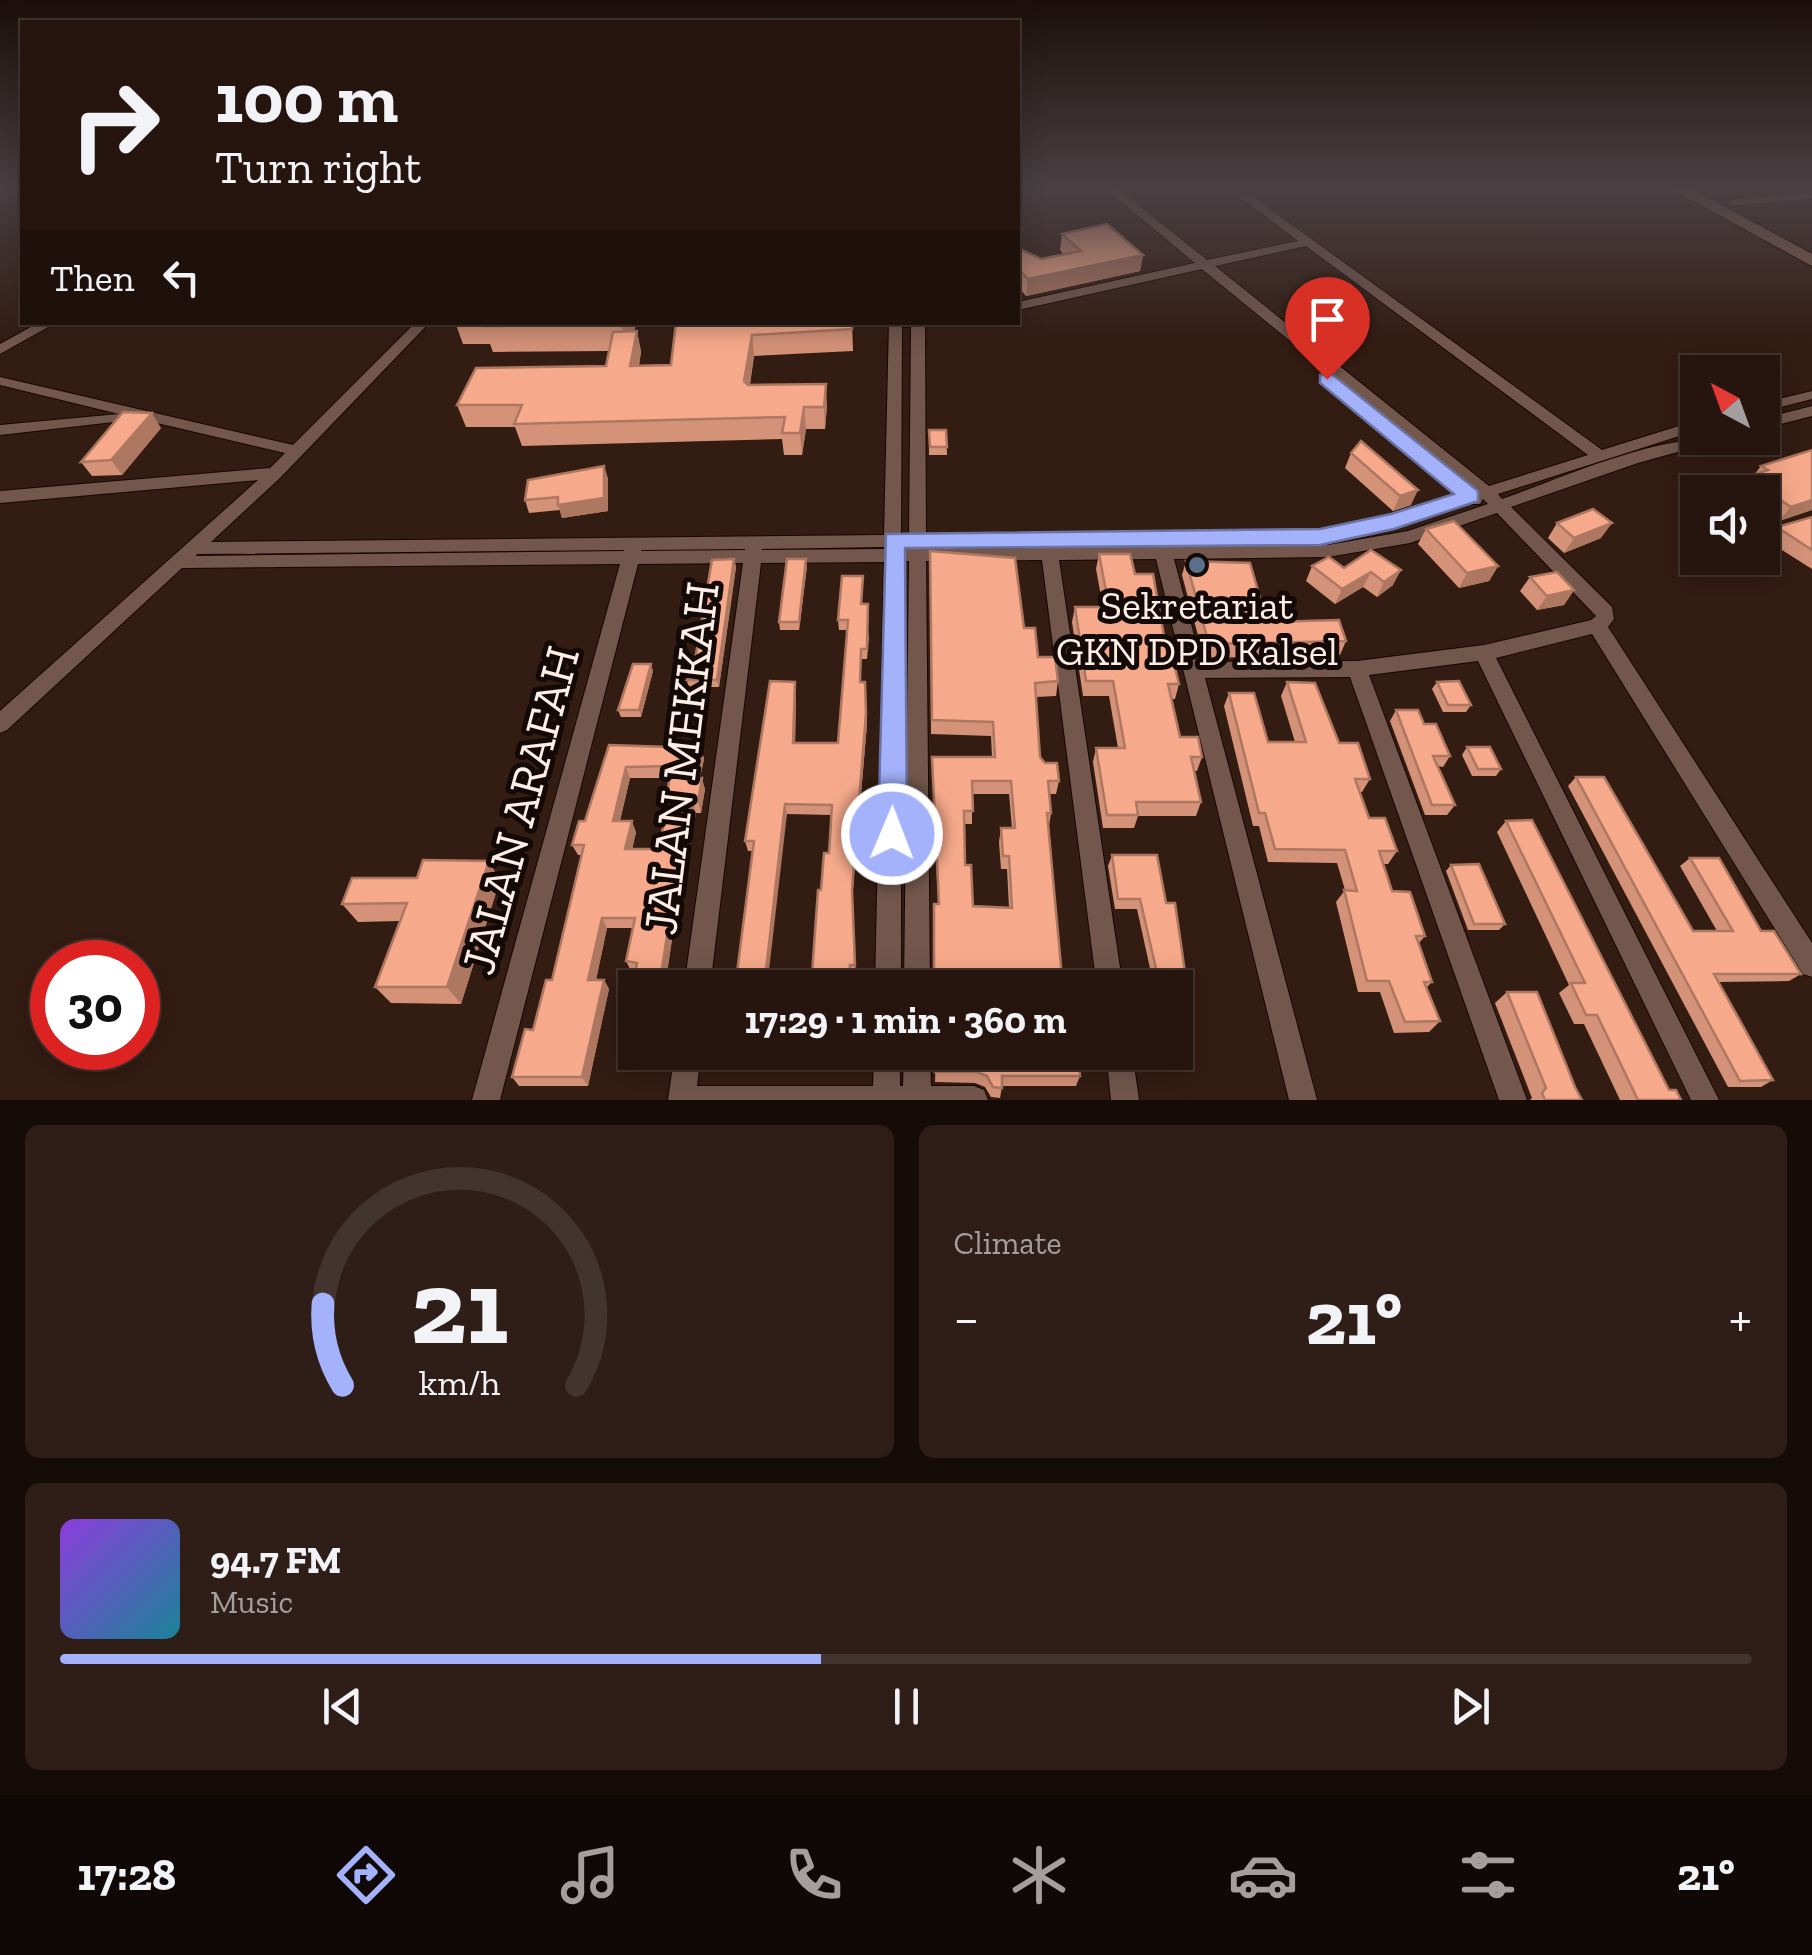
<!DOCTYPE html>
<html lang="en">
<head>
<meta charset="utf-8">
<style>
  body { margin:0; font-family:"Zilla Slab",serif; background:#2e1e17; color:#f1f3f6; height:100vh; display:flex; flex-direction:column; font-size:38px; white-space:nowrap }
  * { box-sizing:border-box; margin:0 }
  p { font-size:32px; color:#a49f9e }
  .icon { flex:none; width:55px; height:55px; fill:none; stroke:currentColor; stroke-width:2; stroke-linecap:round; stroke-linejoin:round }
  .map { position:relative; height:1100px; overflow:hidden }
  .drawer { display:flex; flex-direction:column; gap:25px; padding:25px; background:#150c08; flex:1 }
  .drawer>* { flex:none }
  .guide { position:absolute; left:20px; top:20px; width:1000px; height:305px; border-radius:0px; box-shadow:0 5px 25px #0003,0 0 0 2px #42342e; background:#26150e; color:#f1f3f6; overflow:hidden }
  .needle { width:65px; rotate:319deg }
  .fabs { position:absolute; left:1680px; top:355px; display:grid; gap:20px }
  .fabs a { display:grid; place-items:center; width:100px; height:100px; border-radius:0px; background:#26150e; box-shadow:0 5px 25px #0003,0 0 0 2px #42342e; font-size:50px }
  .speed { position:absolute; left:30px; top:940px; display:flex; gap:20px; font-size:50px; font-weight:700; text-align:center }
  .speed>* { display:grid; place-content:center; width:130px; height:130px; border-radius:50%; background:#26150e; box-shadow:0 5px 25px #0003,0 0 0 2px #42342e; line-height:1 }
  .speed .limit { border:15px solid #d22; background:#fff; color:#111 }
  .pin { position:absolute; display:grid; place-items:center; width:85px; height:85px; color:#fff; margin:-102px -42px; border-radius:50% 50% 50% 0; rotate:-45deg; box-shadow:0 0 10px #0007 }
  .pin .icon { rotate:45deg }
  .me { position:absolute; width:110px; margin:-55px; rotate:1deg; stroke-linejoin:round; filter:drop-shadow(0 0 8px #0008) }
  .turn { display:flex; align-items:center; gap:35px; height:210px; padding:0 30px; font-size:45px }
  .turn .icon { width:130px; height:130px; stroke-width:2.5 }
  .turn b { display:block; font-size:70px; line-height:85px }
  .then { display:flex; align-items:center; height:95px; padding:0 30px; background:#0003; gap:20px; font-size:38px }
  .big { font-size:75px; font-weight:700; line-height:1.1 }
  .drawer .tile { flex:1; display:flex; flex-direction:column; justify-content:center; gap:15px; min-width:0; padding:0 35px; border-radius:15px; background:#2e1e17 }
  .drawer .dial { align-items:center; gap:0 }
  .dial svg { height:260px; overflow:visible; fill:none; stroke:#42342e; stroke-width:7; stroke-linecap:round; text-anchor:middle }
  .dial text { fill:#f1f3f6; stroke:none }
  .song { display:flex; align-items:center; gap:30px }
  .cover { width:120px; height:120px; border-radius:15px; background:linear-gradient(135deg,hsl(270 70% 55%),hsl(190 70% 35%)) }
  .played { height:10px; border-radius:5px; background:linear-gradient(90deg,#a4b2fc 45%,#42342e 45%) }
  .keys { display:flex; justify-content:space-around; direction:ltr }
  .heat { display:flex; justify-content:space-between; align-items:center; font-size:55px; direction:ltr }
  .drawer .tiles { flex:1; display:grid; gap:25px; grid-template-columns:1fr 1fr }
  .tile:last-child { grid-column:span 2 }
  .trip { position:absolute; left:618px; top:970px; width:575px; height:100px; border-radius:0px; background:#26150e; box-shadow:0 5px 25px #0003,0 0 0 2px #42342e; font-weight:700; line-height:100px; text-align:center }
  .dock { display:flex; height:160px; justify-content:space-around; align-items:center; background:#0f0806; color:#a49f9e }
  .dock .icon { width:70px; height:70px }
  .dock .active { color:#a4b2fc }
  .dock b { font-size:45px; color:#f1f3f6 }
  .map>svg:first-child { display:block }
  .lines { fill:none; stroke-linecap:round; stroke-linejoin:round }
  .street-casing { stroke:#190601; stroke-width:2 }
  .secondary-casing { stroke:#190601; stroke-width:3 }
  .street { fill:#73574c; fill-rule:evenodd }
  .secondary { fill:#855e4c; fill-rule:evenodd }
  .wall { fill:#d49278; fill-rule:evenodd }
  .shaded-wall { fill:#ad7761 }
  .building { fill:#f7aa8b; stroke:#ad7761; stroke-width:2.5; fill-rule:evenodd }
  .route { fill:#a4b2fc; stroke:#6b74a4; stroke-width:2.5 }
  .service-dot { fill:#5c6f8a; stroke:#130906; stroke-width:4 }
  .labels { text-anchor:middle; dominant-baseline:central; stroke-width:10; stroke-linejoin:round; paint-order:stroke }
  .poi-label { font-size:40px; fill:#feeee7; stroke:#130906 }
  .near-street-label { font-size:48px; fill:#feeee7; stroke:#130906 }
</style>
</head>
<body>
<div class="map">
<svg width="1812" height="1100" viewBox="0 0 1812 1100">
  <rect width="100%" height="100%" fill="#331c12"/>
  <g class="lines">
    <g class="street-casing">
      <g id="street">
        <path d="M1105,188H1117L1207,260L1298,241L1238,195L1248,193L1602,450L1698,420V430L1498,494L1502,499C1569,475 1650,438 1719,438L1717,441L1638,463L1511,507L1612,607L1614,619L1608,627L1812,943V977L1803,974L1592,634L1496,658L1719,1100H1691L1478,661L1369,675L1527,1100H1499L1350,677L1205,678L1317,1100H1289L1156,559L1059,560L1123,988H1097L1042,560L926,561L930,988H904L909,561H901V988H875L884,562L761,563L710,988H684L743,563L638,564L500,1100H472L620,564L182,568L7,730L0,733V711L258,480L0,503V491L270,468L285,453L140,419L0,435V425L119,414L0,385V377L293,445L416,322H430L281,477L211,542L884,535L889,322H935L925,326L926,535L1321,531L1392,516L1458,496L1370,421L1367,418L1375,413L1380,415L1474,491L1202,269L1018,310V302L1195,263ZM1306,246L1588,455L1489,486L1215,266ZM902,327H911L909,535H901ZM1483,499L1488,504L1408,531L1328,545H1170L1321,543L1394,528L1469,504H1480ZM1497,513L1596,616L1591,620L1484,645L1357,661L1201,662L1174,559L1328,557L1410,543ZM1153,545V546H1057ZM1040,546V548L926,549V547ZM884,547V549L762,550V549ZM745,549V550L641,551L642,550ZM624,550V551L196,556L197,554Z"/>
        <path d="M1812,192V198L1732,206L1726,203L1732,200Z"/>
        <path d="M40,322H57L0,354V344Z"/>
        <path d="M1812,391V399L1762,412V403Z"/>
        <path d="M1812,406V416L1762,429V419Z"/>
        <path d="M675,1052H701L697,1086H873L874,1052H900V1086H903L904,1052H930L931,1086H974L984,1090L988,1100H668Z"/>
        <path d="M1106,1052H1132L1139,1100H1111Z"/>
      </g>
    </g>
    <g class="secondary-casing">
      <path id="secondary" d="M1670,188H1690L1812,254V266Z"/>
    </g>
    <use href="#street" class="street"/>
    <use href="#secondary" class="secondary"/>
  </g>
  <g class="wall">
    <path d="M1062,234L1143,255L1140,271L1026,296L1021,290H1018V248L1041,259L1064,255L1060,250Z"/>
    <path d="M455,322H637L634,331H637L641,352L639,366L671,365L676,322H852L853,351L754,356L750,385L827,406L825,429H806L802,455H784L782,439L522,446L515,427H466L457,405L606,366L609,351L493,352L490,344H463Z"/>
    <path d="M161,428L122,475L92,476L81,462Z"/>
    <path d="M929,430H946L947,455H929Z"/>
    <path d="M1812,450V510L1779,521L1762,510V492L1736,491L1747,477L1754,475L1761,466Z"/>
    <path d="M1351,453L1411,505L1393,511L1345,468Z"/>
    <path d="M604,466L608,479V511L562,518L560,510L529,513L525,500Z"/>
    <path d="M1812,517V569L1766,540L1777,527Z"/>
    <path d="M1557,523L1601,538L1564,553L1548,538Z"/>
    <path d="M1426,529L1498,566L1489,581L1459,588L1418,544Z"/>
    <path d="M1371,550L1393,585L1377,597L1363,587L1335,604L1306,581L1312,566L1344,568Z"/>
    <path d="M930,551L1024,628L1038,657L1058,681L1056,696L1036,697L1040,757L1059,781L1056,794H1050L1051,813L1049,826L1063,988L934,976L938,904L932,757H992L991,736L931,734ZM972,794H1009L1012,828H1001L999,842L1001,869H1007L1009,907L973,906L965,865L964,824H972Z"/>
    <path d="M1099,554L1135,574L1169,664L1179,684L1175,699H1171L1180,737L1202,757L1197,771H1194L1201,802L1196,816H1138L1134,828H1103L1093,762L1096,748H1118L1109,696H1083L1072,622L1075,607H1103L1096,569Z"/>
    <path d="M734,559L736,567L719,687H688L687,680Z"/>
    <path d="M1186,561L1267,622L1346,641L1340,655L1204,658L1182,575Z"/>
    <path d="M807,566L799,630H780L779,622Z"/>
    <path d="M863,576L862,604L869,637L867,659H861V682H865L867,724L852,900L856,974H850L821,890L829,853L832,815L787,814L735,988L752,851H748L745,841L796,692L795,743H838L847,630H839L838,620Z"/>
    <path d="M1530,577L1574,590L1564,605L1537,610L1520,591Z"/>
    <path d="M653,671L641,717H621L618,710Z"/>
    <path d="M1287,682L1370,779L1362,792H1360L1369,818L1397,851L1388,864H1383L1392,891L1425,936L1419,943L1432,982L1427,987L1440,1021L1429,1032L1394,1033L1380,992H1358L1336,902L1345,890L1337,863L1268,862L1259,826H1253L1224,706L1229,693L1268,742H1295L1281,696Z"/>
    <path d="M1437,682L1471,705L1466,712H1443L1432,689Z"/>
    <path d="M1396,710L1424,724L1450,756L1443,767L1438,766L1455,805L1447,815H1425L1390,721Z"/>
    <path d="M609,745L701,748L704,759L700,778L705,789L701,813H696L674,926L652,1071H624L618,1062L636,972L631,971L626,961L633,928H607L596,980H604L609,989L588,1086H519L512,1077L533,1030L552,980L581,855H578L572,845L585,821ZM630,778H670L660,849H632L636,832L620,821Z"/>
    <path d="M1467,747L1501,769L1496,776H1472L1462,755Z"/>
    <path d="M1576,777L1693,931H1717L1680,866L1690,858L1801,974L1789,981L1718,982L1773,1080L1761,1087H1728L1568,786Z"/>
    <path d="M1506,821L1669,1090L1681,1100H1620L1584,1024H1574L1559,993L1569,985L1497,832Z"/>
    <path d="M1112,855L1166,903L1185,972L1180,982H1153L1137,909H1115L1108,866Z"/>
    <path d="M1451,865L1505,924L1499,930H1468L1446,871Z"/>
    <path d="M500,880L461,1004L391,1003L375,987L400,921L358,922L342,904Z"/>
    <path d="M1507,992L1575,1087L1582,1100H1530L1532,1098L1495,1003Z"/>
    <path d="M726,1052H761L759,1071H728L725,1064Z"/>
    <path d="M861,1052L860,1072L821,1071L819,1064Z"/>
    <path d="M936,1052L1080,1076L1076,1086H1002L1000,1098L991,1097L985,1087L975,1083L935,1082Z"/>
  </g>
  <g class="shaded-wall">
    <path d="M1143,255L1140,271L1026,296L1028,279Z"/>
    <path d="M1022,273L1021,290H1018V274Z"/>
    <path d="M622,322H637L627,351L621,325Z"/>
    <path d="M637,331L641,352L635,387L630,366Z"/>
    <path d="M752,335L754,356L747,403L744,381Z"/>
    <path d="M826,384L827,406L825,429L824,407Z"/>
    <path d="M804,407L806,429L802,455L800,433Z"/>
    <path d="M152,413L161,428L122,475L111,460Z"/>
    <path d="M604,466L608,479V511L562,518L558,505Z"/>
    <path d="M1418,490L1411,505L1393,511L1400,496Z"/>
    <path d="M1812,500V510L1779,521L1791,507Z"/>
    <path d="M1612,523L1601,538L1564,553L1574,538Z"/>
    <path d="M734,559L736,567L719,687L717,680Z"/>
    <path d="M806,559L807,566L799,630V622Z"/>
    <path d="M1498,566L1489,581L1459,588L1467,573Z"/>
    <path d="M1401,570L1393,585L1377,597L1384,582Z"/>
    <path d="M1371,572L1363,587L1335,604L1342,589Z"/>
    <path d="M1574,590L1564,605L1537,610L1547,596Z"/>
    <path d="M651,664L653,671L641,717L639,710Z"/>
    <path d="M795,682L796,692L795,753L793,743Z"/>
    <path d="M866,713L867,724L852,900L856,974L852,890Z"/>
    <path d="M701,748L704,759L698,789L695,778Z"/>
    <path d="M626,767L630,778L617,832L613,821Z"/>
    <path d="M702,778L705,789L701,813L698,802Z"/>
    <path d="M693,802L696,813L674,926L665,988H659L670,916Z"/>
    <path d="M785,804L787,814L767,988H764Z"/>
    <path d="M632,821L636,832L630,860L625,849Z"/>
    <path d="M489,861L500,880L461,1004L447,987Z"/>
    <path d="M602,918L607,928L594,989L588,980Z"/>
    <path d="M604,980L609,989L588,1086L582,1077Z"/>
    <path d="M649,1052H655L652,1071L648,1062Z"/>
    <path d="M758,1052H761L759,1071L757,1063Z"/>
  </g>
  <g class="building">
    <path d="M1107,224L1143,255L1028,279L1022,273L1018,274V248L1041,259L1081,251L1062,234Z"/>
    <path d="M485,322H622L621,325L484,326Z"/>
    <path d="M676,322H852V329L752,335L744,381L748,385L826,384L824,407H804L800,433H782L785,417L514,424L522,405H457L476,368L606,366L613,332L637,331L630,366L671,365Z"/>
    <path d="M123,412L152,413L111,460L81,462Z"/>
    <path d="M929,430H946L947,447H930Z"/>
    <path d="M1361,441L1418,490L1400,496L1351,453Z"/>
    <path d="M1812,450V500L1791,507L1747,477L1768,470L1761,466Z"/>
    <path d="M604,466V498L558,505V497L525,500L528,480Z"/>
    <path d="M1593,509L1612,523L1574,538L1557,523Z"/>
    <path d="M1812,517V550L1777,527Z"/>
    <path d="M1454,521L1498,566L1467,573L1426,529Z"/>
    <path d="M1371,550L1401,570L1384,582L1371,572L1342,589L1312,566L1329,557L1344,568Z"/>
    <path d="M930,551L1015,558L1024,628H1035L1038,657H1055L1058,681L1035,683L1040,757L1045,763H1057L1059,781H1048L1051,813H1047L1063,988L924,987V980L934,976V904H939L932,757H995L993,722L932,720ZM972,781H1011L1015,828H1001L1003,856H1009L1012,908L973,906L971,865H965L964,811H973Z"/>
    <path d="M1099,554H1130L1135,574H1153L1169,664H1174L1179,684H1168L1180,737H1198L1202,757H1191L1201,802H1136L1138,815H1107L1096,748H1125L1113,681H1086L1075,607H1109Z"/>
    <path d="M734,559L717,680H687L695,660L712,560Z"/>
    <path d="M787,559H806L799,622H779Z"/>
    <path d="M1186,561L1250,563L1267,622L1339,620L1346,641L1209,644Z"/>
    <path d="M1557,572L1574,590L1547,596L1530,577Z"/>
    <path d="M842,576H863L861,604H868L867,649H861L860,682H865L866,713L852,890L855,965H850L848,988H811L818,890H821L824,853H829L832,805L785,804L764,987L774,988H735L754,841H745L770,681L795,682L793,743H838L848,620H838Z"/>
    <path d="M633,664H651L639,710H618Z"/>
    <path d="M1459,681L1471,705H1448L1437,682Z"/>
    <path d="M1287,682L1315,683L1339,743H1358L1370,779H1355L1369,818H1385L1397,851H1379L1392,891L1410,892L1425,936H1416L1432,982H1424L1440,1021L1405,1022L1389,981H1367L1344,890L1357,891L1345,850L1275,849L1265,813H1259L1229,693H1254L1268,742H1306Z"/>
    <path d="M1396,710H1418L1424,724H1436L1450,756H1433L1455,805H1432Z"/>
    <path d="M609,745L701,748L695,778H702L698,802H693L670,916L659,988H635V1052H649L648,1062H618L637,963L626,961L635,918H602L588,980H604L582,1077H512L525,1029L533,1030L546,980H552L584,845H572L579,821H585ZM671,766L660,849H625L632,821H613L626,767Z"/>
    <path d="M1467,747H1490L1501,769H1478Z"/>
    <path d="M1576,777H1604L1693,931H1733L1690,858H1719L1761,931H1774L1801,974H1714L1773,1080L1740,1081Z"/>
    <path d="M1532,820L1669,1090H1676L1681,1100H1638L1597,1015H1586L1571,983H1585L1506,821Z"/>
    <path d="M1112,855H1157L1166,903H1175L1185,972L1157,973L1140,899H1118Z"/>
    <path d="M423,860L489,861L447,987H375L407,903L342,904L352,878H417Z"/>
    <path d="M1479,864L1505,924H1474L1451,865Z"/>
    <path d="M1507,992H1537L1575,1087L1582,1100H1545L1542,1093L1546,1088Z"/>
    <path d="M726,1052H758L757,1063L725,1064Z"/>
    <path d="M820,1052H860V1064H819Z"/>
    <path d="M936,1052H1078L1080,1076H1002V1088L993,1087L987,1076L977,1072H935Z"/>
  </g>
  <linearGradient id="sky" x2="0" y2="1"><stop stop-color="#1c0f0a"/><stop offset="0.55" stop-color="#4a4044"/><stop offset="1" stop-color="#4a4044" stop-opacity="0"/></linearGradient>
  <rect width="1812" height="342" fill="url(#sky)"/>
  <path class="route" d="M1320,375H1333L1478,491V501L1394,529L1320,545L905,548L907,834L903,843L892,847L882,843L878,834L886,534L1320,529L1391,514L1454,494L1320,383Z"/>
  <circle class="service-dot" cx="1197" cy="565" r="10"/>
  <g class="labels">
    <g class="poi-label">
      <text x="1197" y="605">Sekretariat<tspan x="1197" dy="46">GKN DPD Kalsel</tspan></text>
    </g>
    <g class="near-street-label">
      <text transform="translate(681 758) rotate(-83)">JALAN MEKKAH</text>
      <text transform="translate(520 810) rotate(-75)">JALAN ARAFAH</text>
    </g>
  </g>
</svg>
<div class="fabs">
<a><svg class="needle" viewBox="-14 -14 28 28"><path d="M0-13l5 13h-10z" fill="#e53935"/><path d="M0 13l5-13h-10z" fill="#a49f9e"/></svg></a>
<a><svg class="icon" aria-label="sound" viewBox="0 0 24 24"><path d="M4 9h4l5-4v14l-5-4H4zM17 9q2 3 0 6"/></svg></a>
</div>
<div class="speed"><div class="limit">30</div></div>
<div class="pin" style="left:1327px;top:379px;background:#d93025"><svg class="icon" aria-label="arrive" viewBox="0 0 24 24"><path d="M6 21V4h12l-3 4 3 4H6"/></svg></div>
<svg class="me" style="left:892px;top:834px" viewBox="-20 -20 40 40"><circle r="17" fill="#a4b2fc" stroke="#fff" stroke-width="3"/><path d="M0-11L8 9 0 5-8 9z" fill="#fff"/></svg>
<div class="trip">17:29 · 1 min · 360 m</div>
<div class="guide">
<div class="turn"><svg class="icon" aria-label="right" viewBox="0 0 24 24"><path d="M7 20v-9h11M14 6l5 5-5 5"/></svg><div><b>100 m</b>Turn right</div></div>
<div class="then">Then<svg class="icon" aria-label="left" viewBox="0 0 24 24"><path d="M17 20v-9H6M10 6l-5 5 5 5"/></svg></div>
</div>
</div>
<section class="drawer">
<div class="tiles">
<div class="tile dial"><svg viewBox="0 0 100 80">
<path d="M14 69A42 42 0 1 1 86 69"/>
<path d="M14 69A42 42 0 0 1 8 44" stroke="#a4b2fc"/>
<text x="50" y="56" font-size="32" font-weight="700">21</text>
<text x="50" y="72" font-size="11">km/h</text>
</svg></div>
<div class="tile"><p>Climate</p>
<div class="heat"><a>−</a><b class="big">21°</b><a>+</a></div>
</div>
<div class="tile">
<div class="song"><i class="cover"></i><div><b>94.7 FM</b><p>Music</p></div></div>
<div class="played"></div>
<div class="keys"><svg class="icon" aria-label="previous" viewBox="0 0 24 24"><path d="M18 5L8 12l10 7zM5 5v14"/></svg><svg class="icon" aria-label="pause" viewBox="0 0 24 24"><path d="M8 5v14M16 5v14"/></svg><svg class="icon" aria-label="next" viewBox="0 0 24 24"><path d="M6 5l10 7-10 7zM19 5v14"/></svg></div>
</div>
</div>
</section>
<nav class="dock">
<b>17:28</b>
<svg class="icon active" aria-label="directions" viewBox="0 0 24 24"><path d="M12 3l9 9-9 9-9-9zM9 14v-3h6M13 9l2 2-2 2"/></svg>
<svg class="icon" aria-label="music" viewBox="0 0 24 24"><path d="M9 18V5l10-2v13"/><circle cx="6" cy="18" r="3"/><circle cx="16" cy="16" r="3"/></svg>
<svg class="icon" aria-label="phone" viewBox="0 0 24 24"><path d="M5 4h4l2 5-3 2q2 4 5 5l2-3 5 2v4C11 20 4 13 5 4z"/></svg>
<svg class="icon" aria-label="climate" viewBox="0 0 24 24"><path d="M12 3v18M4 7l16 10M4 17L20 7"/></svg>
<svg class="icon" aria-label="car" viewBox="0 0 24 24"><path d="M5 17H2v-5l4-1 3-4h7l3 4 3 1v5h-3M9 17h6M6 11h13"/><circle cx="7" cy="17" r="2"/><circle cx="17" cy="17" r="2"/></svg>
<svg class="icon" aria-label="filters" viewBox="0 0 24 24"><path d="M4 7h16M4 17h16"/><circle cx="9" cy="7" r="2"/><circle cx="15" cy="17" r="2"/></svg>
<b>21°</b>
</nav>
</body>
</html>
